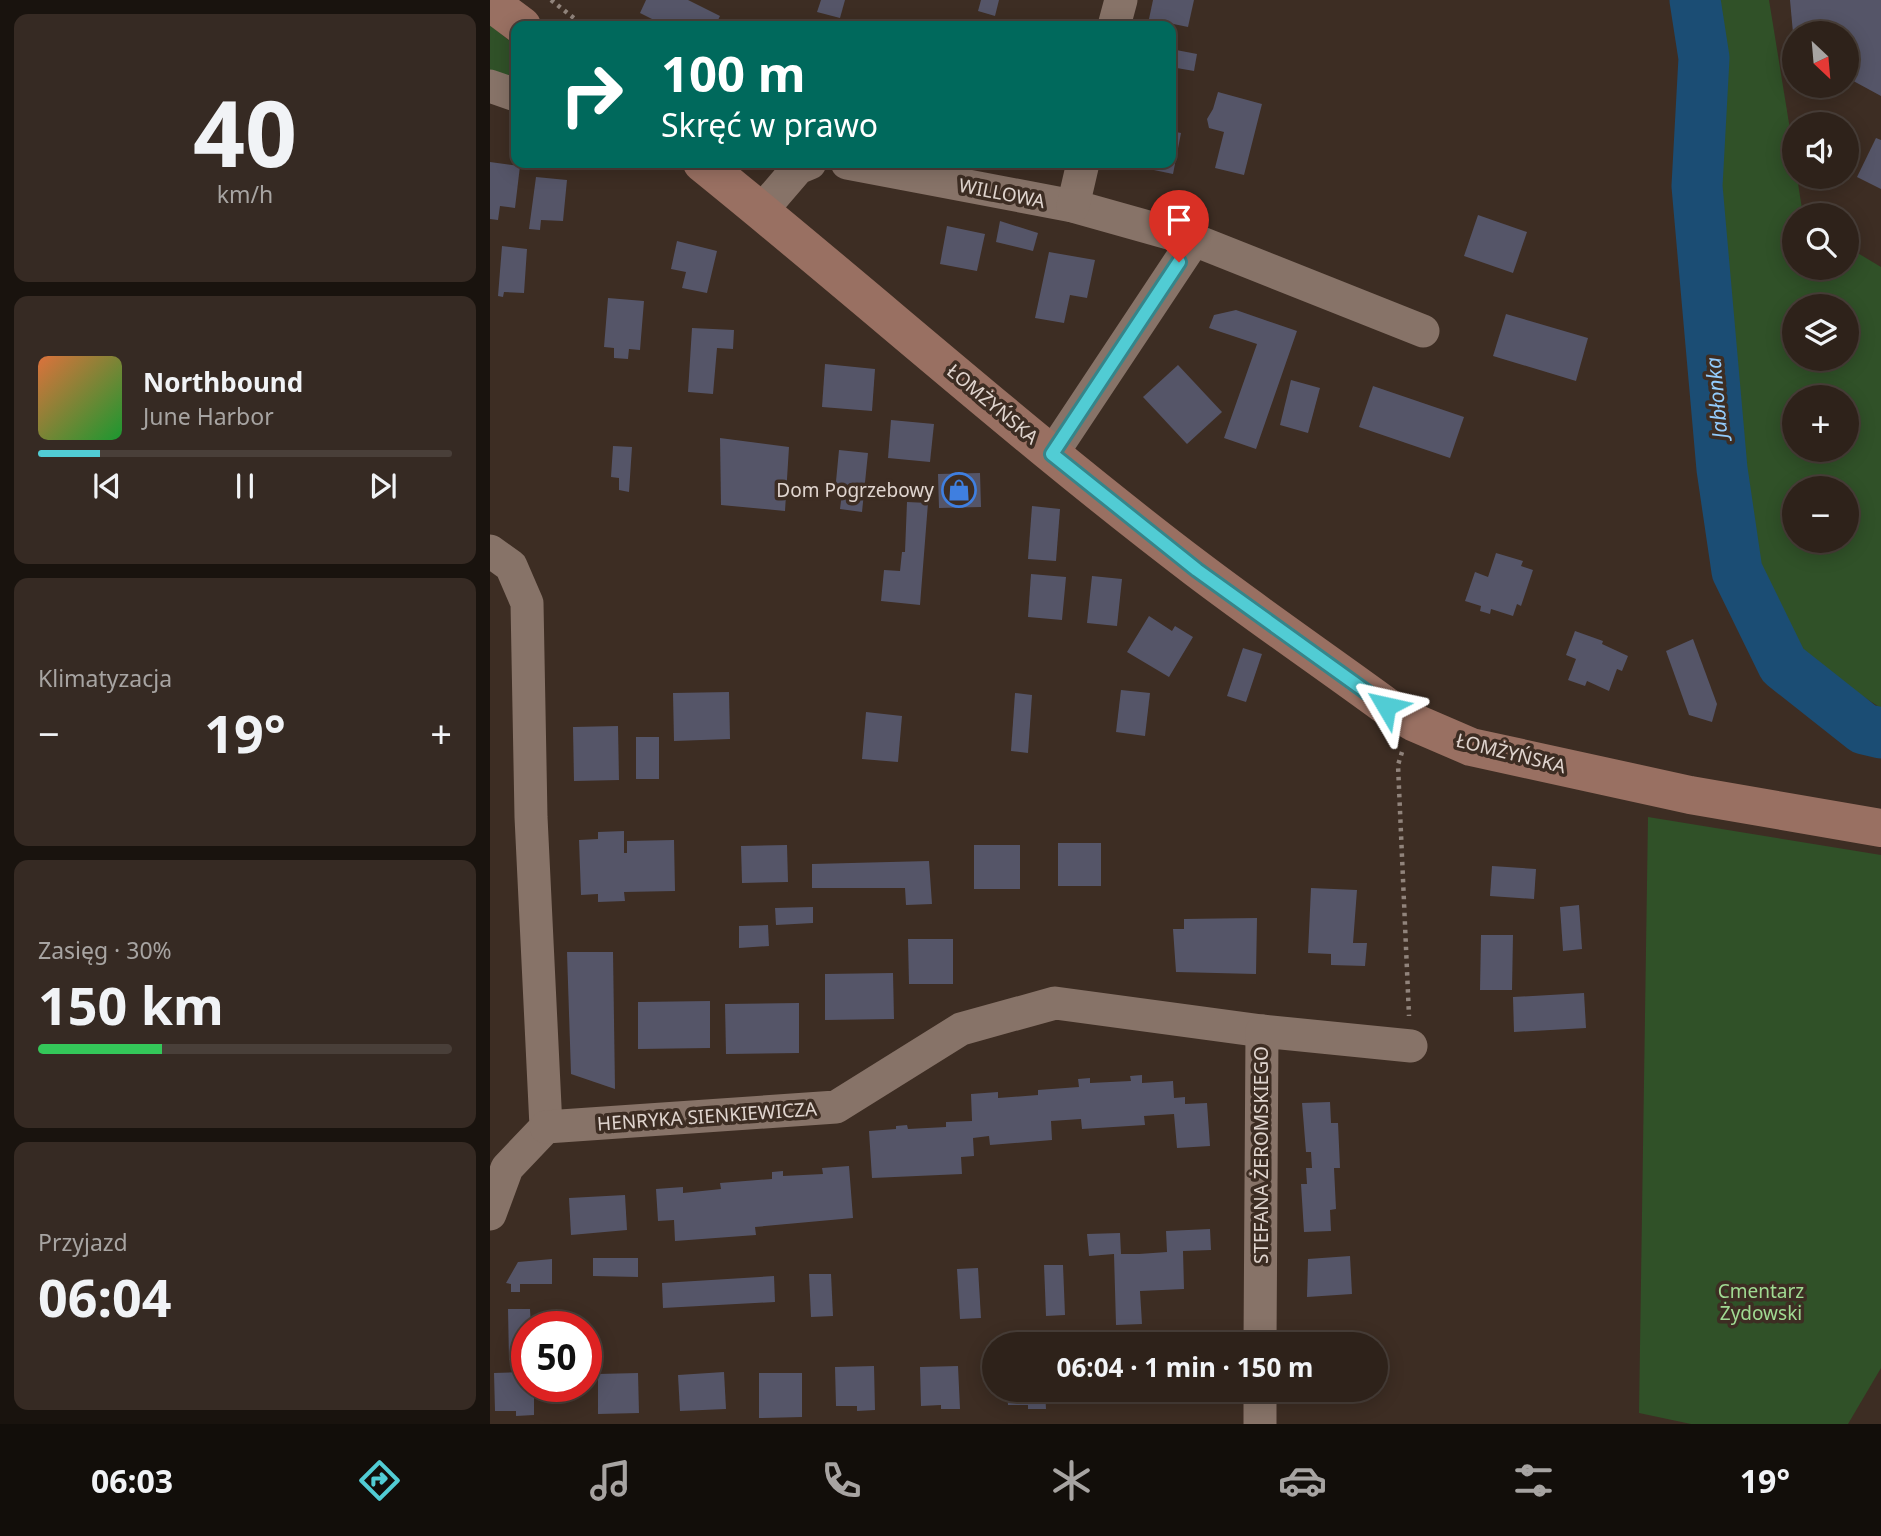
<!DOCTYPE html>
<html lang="pl">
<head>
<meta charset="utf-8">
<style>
  body { margin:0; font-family:"Noto Sans",sans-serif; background:#362a23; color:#f1f3f6; height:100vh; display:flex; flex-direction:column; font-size:26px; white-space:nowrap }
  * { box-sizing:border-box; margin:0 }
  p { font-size:23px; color:#a7a4a2 }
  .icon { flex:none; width:38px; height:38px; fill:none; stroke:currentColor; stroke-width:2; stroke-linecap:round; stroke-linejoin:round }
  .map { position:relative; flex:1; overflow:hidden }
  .panel { display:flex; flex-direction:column; gap:14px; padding:14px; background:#19130e; width:490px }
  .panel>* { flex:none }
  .top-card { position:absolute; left:21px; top:21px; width:665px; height:147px; border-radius:14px; box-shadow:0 4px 18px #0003,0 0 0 2px #493f39; background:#00695c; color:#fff; overflow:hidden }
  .needle { width:46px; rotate:154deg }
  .fabs { position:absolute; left:1292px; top:21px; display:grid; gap:14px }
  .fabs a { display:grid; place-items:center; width:77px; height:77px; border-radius:50%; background:#2e221a; box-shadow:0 4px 18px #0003,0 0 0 2px #493f39; font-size:35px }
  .speed { position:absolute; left:21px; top:1311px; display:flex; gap:14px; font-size:35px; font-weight:700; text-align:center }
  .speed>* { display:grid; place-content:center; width:91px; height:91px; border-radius:50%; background:#2e221a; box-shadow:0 4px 18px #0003,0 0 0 2px #493f39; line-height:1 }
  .speed .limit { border:10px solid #d22; background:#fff; color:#111 }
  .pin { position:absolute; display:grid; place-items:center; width:60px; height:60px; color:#fff; margin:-72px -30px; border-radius:50% 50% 50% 0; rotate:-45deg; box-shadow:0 0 7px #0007 }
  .pin .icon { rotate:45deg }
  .me { position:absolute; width:77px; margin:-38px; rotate:306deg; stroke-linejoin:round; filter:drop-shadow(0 0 5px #0008) }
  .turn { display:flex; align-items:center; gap:24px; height:147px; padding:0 35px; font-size:32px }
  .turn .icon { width:91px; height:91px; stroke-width:2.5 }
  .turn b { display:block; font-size:49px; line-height:60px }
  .big { font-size:52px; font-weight:700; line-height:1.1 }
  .panel .tile { flex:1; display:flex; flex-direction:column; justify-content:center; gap:10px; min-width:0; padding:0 24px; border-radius:14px; background:#362a23 }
  .panel .dial { align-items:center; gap:0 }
  .dial b { font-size:91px; line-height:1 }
  .song { display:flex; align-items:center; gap:21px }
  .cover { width:84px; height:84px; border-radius:10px; background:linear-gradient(135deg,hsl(20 70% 55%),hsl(130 70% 35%)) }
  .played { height:7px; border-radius:4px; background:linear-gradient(90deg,#51ccd4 15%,#493f39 15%) }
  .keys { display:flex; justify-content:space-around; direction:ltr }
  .heat { display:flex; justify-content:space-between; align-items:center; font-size:38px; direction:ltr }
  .charge { height:10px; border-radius:5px; background:linear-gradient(90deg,#34c759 30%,#493f39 0) }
  .trip { position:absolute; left:492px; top:1332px; width:406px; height:70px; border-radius:35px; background:#2e221a; box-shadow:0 4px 18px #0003,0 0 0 2px #493f39; font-weight:700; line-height:70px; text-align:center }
  .menu { display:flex; height:112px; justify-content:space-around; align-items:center; background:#120e0a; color:#a7a4a2 }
  .menu .icon { width:49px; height:49px }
  .menu .current { color:#51ccd4 }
  .menu b { font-size:32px; color:#f1f3f6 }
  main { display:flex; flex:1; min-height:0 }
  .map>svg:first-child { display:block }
  .green { fill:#305128; fill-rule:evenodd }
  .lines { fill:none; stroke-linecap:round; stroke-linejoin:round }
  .river { stroke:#1b4d74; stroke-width:51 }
  .building { fill:#555568 }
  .path { stroke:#91847c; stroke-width:4.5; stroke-dasharray:3.5 5; stroke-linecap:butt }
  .minor { stroke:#877368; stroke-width:33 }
  .secondary { stroke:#997062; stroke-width:38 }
  .route-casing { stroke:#35858a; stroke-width:18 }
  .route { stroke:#51ccd4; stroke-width:12 }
  .labels { text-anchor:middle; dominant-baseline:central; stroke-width:7; stroke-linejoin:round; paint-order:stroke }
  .street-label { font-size:19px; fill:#e0d5cf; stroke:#3d2d23 }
  .poi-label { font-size:19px; fill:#e0d5cf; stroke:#3d2d23; text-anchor:end }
  .park-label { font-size:19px; fill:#a0da92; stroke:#3d2d23 }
  .water-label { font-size:21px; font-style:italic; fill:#93ccfd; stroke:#3d2d23 }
</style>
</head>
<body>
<main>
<section class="panel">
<div class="tile dial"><b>40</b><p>km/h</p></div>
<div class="tile">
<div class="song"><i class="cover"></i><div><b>Northbound</b><p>June Harbor</p></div></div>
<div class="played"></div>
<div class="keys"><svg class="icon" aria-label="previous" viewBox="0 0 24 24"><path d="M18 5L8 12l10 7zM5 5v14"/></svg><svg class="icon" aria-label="pause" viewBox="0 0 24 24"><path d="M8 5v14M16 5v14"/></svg><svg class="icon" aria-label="next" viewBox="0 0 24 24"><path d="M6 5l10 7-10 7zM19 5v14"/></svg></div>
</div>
<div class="tile"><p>Klimatyzacja</p>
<div class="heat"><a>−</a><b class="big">19°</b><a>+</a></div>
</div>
<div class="tile"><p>Zasięg · 30%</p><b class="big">150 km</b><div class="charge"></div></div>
<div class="tile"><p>Przyjazd</p><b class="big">06:04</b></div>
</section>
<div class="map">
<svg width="1391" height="1424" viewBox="0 0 1391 1424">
  <rect width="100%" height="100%" fill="#3d2d23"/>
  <g class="green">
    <path d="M1228,0H1279L1304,154V177H1307L1313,215H1304V268H1356V246L1391,267V708L1311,657L1277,592L1252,496L1228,171L1232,11ZM1304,306H1356V359H1304ZM1304,397H1356V450H1304ZM1304,488H1356V541H1304Z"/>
    <path d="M0,25L26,46V80L0,70Z"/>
    <path d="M1158,817L1391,855V1368L1358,1424H1201L1149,1413Z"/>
  </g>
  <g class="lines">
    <path class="river" d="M1205,0L1214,58L1207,186L1232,469L1247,571L1293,665L1374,729L1391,733"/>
  </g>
  <g class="building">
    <path d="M156,0H198L230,16L225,26H176L150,13Z"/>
    <path d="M331,0H355L350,18L327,12Z"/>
    <path d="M491,0H509L505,16L488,11Z"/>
    <path d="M663,0H704L698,27L659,19Z"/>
    <path d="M1300,0H1391V96L1356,77V33H1303Z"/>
    <path d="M681,49L707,54L704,71L681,67Z"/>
    <path d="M728,92L772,104L754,175L725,168L734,132L719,128L717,119L723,109Z"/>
    <path d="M681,131L691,133L683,174L635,164L681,163Z"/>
    <path d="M1386,138L1391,140V189L1367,177Z"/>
    <path d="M0,162L30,166L25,208L10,206L8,220L0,219Z"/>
    <path d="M46,177L77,180L73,221L51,220L50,230L39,229Z"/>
    <path d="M988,215L1037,232L1023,273L974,256Z"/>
    <path d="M510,221L548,233L543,251L506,242Z"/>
    <path d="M457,226L495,234L487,271L450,264Z"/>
    <path d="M187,241L227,251L217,293L192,288L196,272L181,269Z"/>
    <path d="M12,246L37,249L34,293L14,292L13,297L8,296Z"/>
    <path d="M559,252L605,260L597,298L580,295L574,323L545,318Z"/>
    <path d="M118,298L154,301L150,350L139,349L138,359L124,358V348L114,347Z"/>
    <path d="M746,310L807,331L766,449L734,438L767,344L719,328L724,315Z"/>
    <path d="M1016,314L1098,338L1086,381L1003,356Z"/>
    <path d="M202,328L244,330L243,349L227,348L223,394L198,392Z"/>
    <path d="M335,364L385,369L382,411L332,407Z"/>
    <path d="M688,365L732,412L697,444L653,397Z"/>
    <path d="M801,380L830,388L818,433L790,425Z"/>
    <path d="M883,386L974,417L960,458L869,427Z"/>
    <path d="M401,420L444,424L440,462L398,458Z"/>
    <path d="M230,438L299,447L295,511L231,505Z"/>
    <path d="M123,446L142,447L139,492L129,490V478L121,477Z"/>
    <path d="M349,450L378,453L372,512L350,509L352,493L345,492Z"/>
    <path d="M490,473L491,507L449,508L448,474Z"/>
    <path d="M417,502L438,503L430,605L391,601L394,570L410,571L412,552H415Z"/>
    <path d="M542,506L570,509L566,561L538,559Z"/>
    <path d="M1006,553L1033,561L1031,566L1043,570L1031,606L1027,604L1023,616L1001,609L1000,614L990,611L991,606L975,601L985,572L998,577Z"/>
    <path d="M541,574L576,577L572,620L538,617Z"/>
    <path d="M602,576L632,579L627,626L597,623Z"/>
    <path d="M659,616L682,631L685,626L703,637L679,677L637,652Z"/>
    <path d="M1085,631L1113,641L1112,644L1138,656L1132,671L1127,669L1119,691L1097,681L1095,686L1078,680L1086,659L1076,655Z"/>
    <path d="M1203,639L1227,704L1222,722L1199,715L1176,651Z"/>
    <path d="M753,648L772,654L756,702L737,696Z"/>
    <path d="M631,690L660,693L655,736L626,732Z"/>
    <path d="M239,692L240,739L184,741L183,693Z"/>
    <path d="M525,693L542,695L538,753L521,751Z"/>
    <path d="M376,712L412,716L408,762L372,759Z"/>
    <path d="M128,726L129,780L84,781L83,727Z"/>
    <rect x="146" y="737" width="23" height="42"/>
    <path d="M134,831V853H137V841L184,840L185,891L134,892L135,901L108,902V894L91,895L89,840L108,839V832Z"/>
    <rect x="568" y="843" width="43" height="43"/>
    <path d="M297,845L298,882L252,883L251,846Z"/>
    <rect x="484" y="845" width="46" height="44"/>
    <path d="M439,861L442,904L416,905L415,888H322V864Z"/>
    <path d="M1002,866L1046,869L1044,899L1000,896Z"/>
    <path d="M821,888L867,890L863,943H877L875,966L841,965V954L818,953Z"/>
    <path d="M1089,905L1092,949L1073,951L1070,907Z"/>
    <path d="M323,907V923L286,925L285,908Z"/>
    <path d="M767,918L766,974L686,972L683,929H694V919Z"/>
    <path d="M278,925L279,946L249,948V926Z"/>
    <path d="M991,935H1023L1022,990H990Z"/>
    <path d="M418,939H463V984H419Z"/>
    <path d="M77,952H123L125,1089L81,1074Z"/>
    <path d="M403,973L404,1019L335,1020V974Z"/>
    <path d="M1094,993L1096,1028L1024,1032L1023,997Z"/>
    <path d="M220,1001V1048L148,1049V1002Z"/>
    <path d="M309,1003V1053L236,1054L235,1004Z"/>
    <path d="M652,1075V1083L683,1081L684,1098L695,1097V1104L717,1103L720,1146L687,1148L684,1114L654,1116L655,1125L592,1129L591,1119L561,1121L562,1140L500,1145L499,1136L483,1138L484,1156L471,1157L472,1174L382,1178L379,1131L406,1129V1126L417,1125L418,1129L456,1127V1122L482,1121L481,1094L508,1092V1098L548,1095V1090L589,1087L588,1079L600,1078V1083L641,1081L640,1076Z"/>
    <path d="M840,1102L841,1123H848L850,1168H844L846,1209L840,1210L841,1231L814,1232L811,1184H817L816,1168H822L821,1152H816L812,1103Z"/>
    <path d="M359,1166L363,1218L265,1227L266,1235L185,1241L184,1220L168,1221L166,1189L193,1187V1193L231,1189L230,1183L282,1179V1172L293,1171V1176L333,1174L332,1168Z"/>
    <path d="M135,1195L137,1230L81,1235L79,1198Z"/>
    <path d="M720,1229L721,1250L693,1251L694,1289L650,1291L652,1324L626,1325L624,1254L599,1256L597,1234L630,1233L631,1254H649L677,1252L676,1231Z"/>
    <path d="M860,1256L862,1294L817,1297L818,1259Z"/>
    <path d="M103,1258H148V1277L103,1276Z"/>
    <path d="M62,1259V1284H30V1292H21V1284L16,1283L28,1262Z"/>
    <path d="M554,1265H573L575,1315L556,1316Z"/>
    <path d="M488,1268L491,1318L470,1319L467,1269Z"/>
    <path d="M319,1274H341L343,1316L321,1317Z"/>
    <path d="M284,1276L285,1302L173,1308L172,1283Z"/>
    <path d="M18,1309H40L41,1326H37V1360H19Z"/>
    <path d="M874,1336V1344H837V1337Z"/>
    <path d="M384,1366L385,1410L367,1411V1406H346L345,1367Z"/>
    <path d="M468,1366L470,1409H451V1405L431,1406L430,1367Z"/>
    <path d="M37,1372V1386H44V1415L26,1416V1411H5L4,1373Z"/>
    <path d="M234,1372L236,1409L190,1411L188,1375Z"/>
    <path d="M148,1373L149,1413L108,1414V1374Z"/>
    <path d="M269,1373H312V1417L269,1418Z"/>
    <path d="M517,1390H555L556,1409H538V1405H518Z"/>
  </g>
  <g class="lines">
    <g class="path">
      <path d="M61,0L94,26"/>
      <path d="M912,752L908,765L919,1016"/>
    </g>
    <g class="minor">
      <path d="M624,26L631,0"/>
      <path d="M0,86L26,95"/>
      <path d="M357,163L583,206L704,240L933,331"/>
      <path d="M583,206L593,163"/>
      <path d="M272,210L308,168L320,163"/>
      <path d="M562,454L704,240"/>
      <path d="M0,551L21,566L37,603L41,817L56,1127L17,1168L0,1214"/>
      <path d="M56,1127L346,1107L471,1029L565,1003L772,1031"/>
      <path d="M770,1344L772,1031L921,1046"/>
      <path d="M770,1424V1390"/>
    </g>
    <g class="secondary">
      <path d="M0,2L32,26"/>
      <path d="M212,163C378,297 537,440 707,569C769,616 833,660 896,706L923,722L981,747L1200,795L1391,828"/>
    </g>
  </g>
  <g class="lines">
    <g class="route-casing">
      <path id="route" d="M689,262L562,454L707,570L896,706"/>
    </g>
    <use href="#route" class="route"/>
  </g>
  <defs>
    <g id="shop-ring" transform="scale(1.75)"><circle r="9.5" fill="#3d2d23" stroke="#3f7fe0" stroke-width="1.5"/><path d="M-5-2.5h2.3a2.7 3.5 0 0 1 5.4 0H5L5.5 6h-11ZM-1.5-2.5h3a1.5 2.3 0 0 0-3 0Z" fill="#3f7fe0"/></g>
  </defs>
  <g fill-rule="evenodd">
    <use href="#shop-ring" x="469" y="490"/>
  </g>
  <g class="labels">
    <g class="street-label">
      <text transform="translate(512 193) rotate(11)">WILLOWA</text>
      <text transform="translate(503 404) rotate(40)">ŁOMŻYŃSKA</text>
      <text transform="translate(1021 753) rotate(14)">ŁOMŻYŃSKA</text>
      <text transform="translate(217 1116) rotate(-4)">HENRYKA SIENKIEWICZA</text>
      <text transform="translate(771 1155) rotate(-90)">STEFANA ŻEROMSKIEGO</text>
    </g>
    <g class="poi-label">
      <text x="444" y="490">Dom Pogrzebowy</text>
    </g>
    <g class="park-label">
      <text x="1271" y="1291">Cmentarz<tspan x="1271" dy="22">Żydowski</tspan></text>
    </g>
    <g class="water-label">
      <text transform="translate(1226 398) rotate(-95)">Jabłonka</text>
    </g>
  </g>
</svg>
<div class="fabs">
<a><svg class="needle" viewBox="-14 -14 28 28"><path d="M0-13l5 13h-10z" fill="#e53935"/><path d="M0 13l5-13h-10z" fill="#a7a4a2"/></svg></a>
<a><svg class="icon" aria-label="sound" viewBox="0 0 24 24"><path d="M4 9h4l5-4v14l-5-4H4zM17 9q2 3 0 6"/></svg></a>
<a><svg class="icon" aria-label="search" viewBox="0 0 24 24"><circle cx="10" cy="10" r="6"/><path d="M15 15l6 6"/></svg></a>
<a><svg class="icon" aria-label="layers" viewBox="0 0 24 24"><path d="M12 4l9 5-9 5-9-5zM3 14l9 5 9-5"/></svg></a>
<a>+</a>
<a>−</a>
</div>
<div class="speed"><div class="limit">50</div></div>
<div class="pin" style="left:689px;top:262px;background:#d93025"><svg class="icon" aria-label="arrive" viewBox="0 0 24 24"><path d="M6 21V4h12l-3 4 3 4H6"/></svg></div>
<svg class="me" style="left:896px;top:706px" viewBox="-20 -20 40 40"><path d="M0-17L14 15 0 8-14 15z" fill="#51ccd4" stroke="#fff" stroke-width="4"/></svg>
<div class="trip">06:04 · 1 min · 150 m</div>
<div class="top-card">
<div class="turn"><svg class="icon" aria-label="right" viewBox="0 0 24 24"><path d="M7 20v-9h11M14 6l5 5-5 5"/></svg><div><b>100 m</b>Skręć w prawo</div></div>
</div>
</div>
</main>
<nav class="menu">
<b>06:03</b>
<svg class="icon current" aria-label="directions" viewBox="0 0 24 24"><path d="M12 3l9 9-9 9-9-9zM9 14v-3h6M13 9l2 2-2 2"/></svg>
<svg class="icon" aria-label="music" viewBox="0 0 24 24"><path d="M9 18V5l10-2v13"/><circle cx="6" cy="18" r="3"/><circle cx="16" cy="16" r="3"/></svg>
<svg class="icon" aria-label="phone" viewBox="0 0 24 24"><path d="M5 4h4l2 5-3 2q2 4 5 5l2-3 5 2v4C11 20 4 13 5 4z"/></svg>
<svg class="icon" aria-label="climate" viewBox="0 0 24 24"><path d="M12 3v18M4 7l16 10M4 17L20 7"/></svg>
<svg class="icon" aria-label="car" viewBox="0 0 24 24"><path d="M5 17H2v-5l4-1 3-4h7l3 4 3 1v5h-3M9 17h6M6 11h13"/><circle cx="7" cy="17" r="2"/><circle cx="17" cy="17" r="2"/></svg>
<svg class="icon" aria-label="filters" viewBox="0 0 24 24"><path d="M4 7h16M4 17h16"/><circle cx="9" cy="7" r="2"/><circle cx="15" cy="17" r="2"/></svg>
<b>19°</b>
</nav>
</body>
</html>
